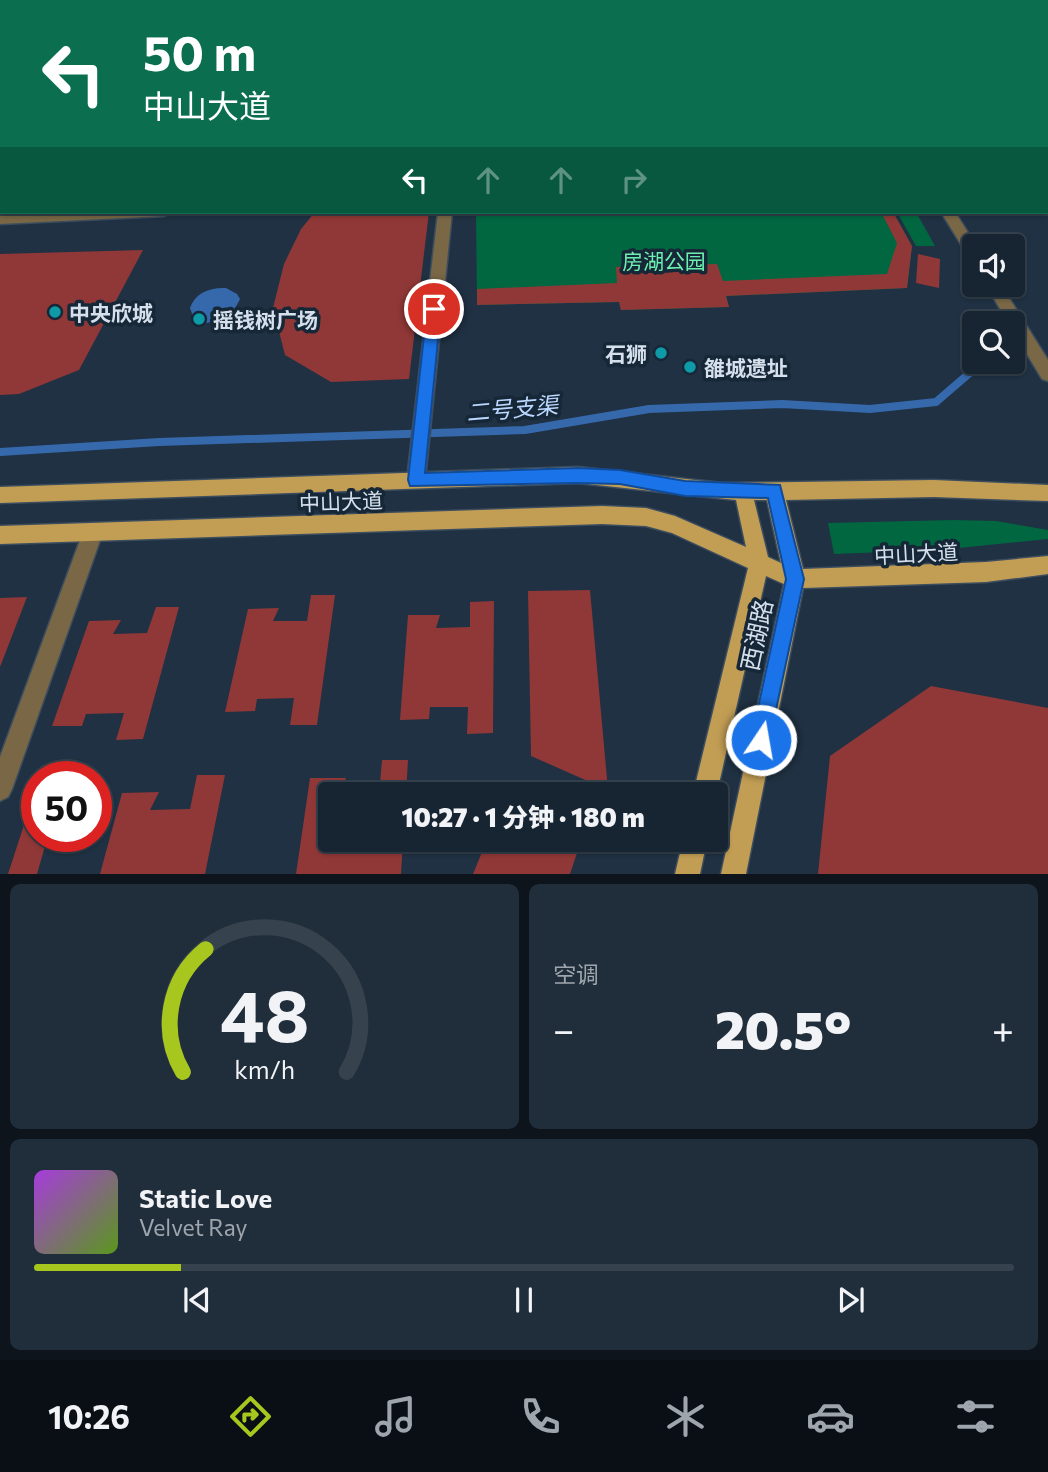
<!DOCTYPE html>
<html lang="zh">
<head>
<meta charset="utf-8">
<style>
  body { margin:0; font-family:Commissioner,"Noto Sans SC",sans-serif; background:#202d3a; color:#f1f3f6; height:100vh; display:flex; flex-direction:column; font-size:26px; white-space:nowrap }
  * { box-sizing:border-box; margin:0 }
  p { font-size:23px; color:#9ea5ac }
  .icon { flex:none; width:38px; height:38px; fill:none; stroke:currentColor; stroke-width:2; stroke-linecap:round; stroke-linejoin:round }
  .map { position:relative; height:874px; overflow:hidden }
  .side { display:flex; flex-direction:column; gap:10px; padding:10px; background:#0d141c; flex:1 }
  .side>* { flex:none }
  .banner { position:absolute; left:0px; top:0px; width:1048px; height:214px; box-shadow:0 2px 5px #0004,0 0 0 2px #36424d; background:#0b6e4f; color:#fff; overflow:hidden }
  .tools { position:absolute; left:962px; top:234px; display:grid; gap:14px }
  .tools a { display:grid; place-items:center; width:63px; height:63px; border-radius:7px; background:#172532; box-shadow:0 2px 5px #0004,0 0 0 2px #36424d; font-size:35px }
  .speed { position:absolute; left:21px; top:761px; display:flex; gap:14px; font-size:35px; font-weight:700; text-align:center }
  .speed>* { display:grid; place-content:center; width:91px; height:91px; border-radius:50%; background:#172532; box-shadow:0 2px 5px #0004,0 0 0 2px #36424d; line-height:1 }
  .speed .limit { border:10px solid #d22; background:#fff; color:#111 }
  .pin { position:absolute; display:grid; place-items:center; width:60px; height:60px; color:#fff; margin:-30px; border:4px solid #fff; border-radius:50%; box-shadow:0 2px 7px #0007 }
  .me { position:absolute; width:77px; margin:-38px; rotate:12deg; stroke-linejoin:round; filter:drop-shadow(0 0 5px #0008) }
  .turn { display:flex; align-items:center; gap:24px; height:147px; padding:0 28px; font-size:32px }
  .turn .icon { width:91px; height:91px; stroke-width:2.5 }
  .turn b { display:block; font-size:49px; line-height:60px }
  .lanes { display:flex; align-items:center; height:66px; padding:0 28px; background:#0003; justify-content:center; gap:35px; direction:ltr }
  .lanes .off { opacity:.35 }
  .big { font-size:52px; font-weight:800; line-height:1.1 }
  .side .widget { flex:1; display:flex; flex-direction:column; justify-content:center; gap:10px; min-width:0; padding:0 24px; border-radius:10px; background:#202d3a }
  .side .dial { align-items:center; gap:0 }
  .dial svg { height:182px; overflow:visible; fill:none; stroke:#36424d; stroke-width:7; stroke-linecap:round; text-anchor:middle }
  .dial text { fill:#f1f3f6; stroke:none }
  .song { display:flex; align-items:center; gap:21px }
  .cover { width:84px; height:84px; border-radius:10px; background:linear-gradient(135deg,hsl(280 70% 55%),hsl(90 70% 35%)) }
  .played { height:7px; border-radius:4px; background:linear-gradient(90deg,#a7c71e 15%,#36424d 15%) }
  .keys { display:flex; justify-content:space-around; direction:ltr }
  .heat { display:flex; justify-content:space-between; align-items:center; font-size:38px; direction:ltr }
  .side .tiles { flex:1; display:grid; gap:10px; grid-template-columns:1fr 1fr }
  .widget:last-child { grid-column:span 2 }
  .trip { position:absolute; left:318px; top:782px; width:410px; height:70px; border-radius:7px; background:#172532; box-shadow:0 2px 5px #0004,0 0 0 2px #36424d; font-weight:800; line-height:70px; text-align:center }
  .tab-bar { display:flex; height:112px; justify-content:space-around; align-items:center; background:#090f14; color:#9ea5ac }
  .tab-bar .icon { width:49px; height:49px }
  .tab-bar .current { color:#a7c71e }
  .tab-bar b { font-size:32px; color:#f1f3f6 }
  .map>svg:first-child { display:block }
  .green { fill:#016741 }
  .water { fill:#3669ac }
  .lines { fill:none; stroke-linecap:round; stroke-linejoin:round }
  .stream { stroke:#3669ac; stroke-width:8 }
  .building { fill:#903837 }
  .minor-casing { stroke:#3c4d5e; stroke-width:3 }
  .major-casing { stroke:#3c4d5e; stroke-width:3 }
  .minor { fill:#796745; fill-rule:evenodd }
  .major { fill:#c29d54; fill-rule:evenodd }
  .route { fill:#1a73e8; stroke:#114b97; stroke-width:2 }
  .culture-dot { fill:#0f9aa8; stroke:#162738; stroke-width:2.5 }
  .labels { text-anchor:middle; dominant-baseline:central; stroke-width:7; stroke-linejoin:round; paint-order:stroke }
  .park-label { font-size:21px; fill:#6cf0af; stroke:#162738 }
  .poi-label { font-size:21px; font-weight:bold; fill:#d5e0ec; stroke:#162738; text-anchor:start }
  .street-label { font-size:21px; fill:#d5e0ec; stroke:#162738 }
  .water-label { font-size:23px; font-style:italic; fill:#bcd8fe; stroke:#162738 }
  .near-street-label { font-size:24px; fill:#d5e0ec; stroke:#162738 }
</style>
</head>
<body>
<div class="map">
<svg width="1048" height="874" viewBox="0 0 1048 874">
  <rect width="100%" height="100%" fill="#1f3143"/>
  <g class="green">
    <path d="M450,0H776L777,2H450Z"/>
    <path d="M476,212H893L912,246L907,288L726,296L729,307L621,310L619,302L477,305Z"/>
    <path d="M897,212H916L935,246H916Z"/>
    <path d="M953,520L996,521L1048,530V539L939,550L834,554L828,523Z"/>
  </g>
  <path class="water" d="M226,288L237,294L240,299L231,316L207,323L194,319L190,308C195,293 210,287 226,288Z"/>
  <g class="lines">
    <path class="stream" d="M0,452L159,442L525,430L649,409L782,404L870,409L936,402L972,371"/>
  </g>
  <g class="building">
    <path d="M315,212H429L409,379L331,382L285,355L273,308L284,264L301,229Z"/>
    <path d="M881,212H893L912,246L907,288L726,296L729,307L621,310L619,302L477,305V289L617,283L616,267L717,264L723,281L887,274L897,243Z"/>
    <path d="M143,250L79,370L19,394L0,395V254Z"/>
    <path d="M918,254L940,259L939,288L916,283Z"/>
    <path d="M590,590L608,790L531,756L528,591Z"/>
    <path d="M311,595H335L317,725H290L294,698L257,699L255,711L225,712L248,609L279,608L273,621H307Z"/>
    <path d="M27,597L0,667V598Z"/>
    <path d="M494,601L493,733L467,734L468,707H430L429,719L400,720L408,615H440L436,628L470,627V602Z"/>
    <path d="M156,607H179L143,739L116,740L124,713L86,714L82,726H52L89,621L121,620L113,634L147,633Z"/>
    <path d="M931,686L1048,708V874H818L830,756Z"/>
    <path d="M382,760H408L406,794H379Z"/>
    <path d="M197,775H225L205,874H100L122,793L159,792L150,810L190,809Z"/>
    <path d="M310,778H346L339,794H331V840H403L401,874H296Z"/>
    <path d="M36,788L37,836H48L37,874H8Z"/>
    <path d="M487,840H578L581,841L570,874H473Z"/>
  </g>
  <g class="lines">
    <g class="minor-casing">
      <g id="minor">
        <path d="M810,0H820L821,2H811Z"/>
        <path d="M64,212H171L164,216L0,224V214Z"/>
        <path d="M438,212H452L425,480L422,486L416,488L410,486L407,480Z"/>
        <path d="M941,212H955L977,247H975V260L970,259Z"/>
        <path d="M986,285H1001L1048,360V381L1042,379L1013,331V324H1009Z"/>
        <path d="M93,523L100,526L103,532L12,789L8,797L0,801V757L83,532L86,526Z"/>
      </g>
    </g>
    <g class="major-casing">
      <g id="major">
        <path d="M578,467L722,483L934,480L1048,485V501L934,497L786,500L803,569L986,562L1048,556V574L986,582L803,588L746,874H721L784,584L766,576L716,797V794H693L748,568L672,533L646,526L602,524L0,544V526L602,506L646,508L675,516L746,547L736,500L578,483L0,503V487ZM754,500H767L781,563L768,557Z"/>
        <path d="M683,840H707L700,874H675Z"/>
      </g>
    </g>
    <use href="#minor" class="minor"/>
    <use href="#major" class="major"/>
  </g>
  <path class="route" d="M434,304L441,309L425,473L578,468L620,470L685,481L780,485L804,579L768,747L761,750L754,747L751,740L786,579L768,498L685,496L620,484L578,483L410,486L408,480L427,309Z"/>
  <g class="culture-dot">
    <circle cx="55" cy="312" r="7"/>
    <circle cx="199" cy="319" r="7"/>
    <circle cx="661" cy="353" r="7"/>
    <circle cx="690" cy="367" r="7"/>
  </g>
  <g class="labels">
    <g class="park-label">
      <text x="664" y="260">房湖公园</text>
    </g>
    <g class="poi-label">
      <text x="69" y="312">中央欣城</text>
      <text x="213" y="319">摇钱树广场</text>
      <text x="647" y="353" text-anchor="end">石狮</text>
      <text x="704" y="367">雒城遗址</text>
    </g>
    <g class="street-label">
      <text transform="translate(341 501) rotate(-2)">中山大道</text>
      <text transform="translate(916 553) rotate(-3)">中山大道</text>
    </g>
    <g class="water-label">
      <text transform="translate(512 408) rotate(-5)">二号支渠</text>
    </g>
    <g class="near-street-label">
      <text transform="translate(756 635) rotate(-78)">西湖路</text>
    </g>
  </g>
</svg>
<div class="tools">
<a><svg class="icon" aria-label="sound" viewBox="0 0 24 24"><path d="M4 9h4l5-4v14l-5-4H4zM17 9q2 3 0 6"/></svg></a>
<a><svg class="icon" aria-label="search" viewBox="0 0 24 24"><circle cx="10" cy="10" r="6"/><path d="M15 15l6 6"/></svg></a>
</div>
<div class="speed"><div class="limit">50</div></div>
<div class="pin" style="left:434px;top:309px;background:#d93025"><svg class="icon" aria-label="arrive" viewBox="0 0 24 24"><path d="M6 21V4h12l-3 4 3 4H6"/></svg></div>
<svg class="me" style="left:761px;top:740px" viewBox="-20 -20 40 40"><circle r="17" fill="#1a73e8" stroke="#fff" stroke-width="3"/><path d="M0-11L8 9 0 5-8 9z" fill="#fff"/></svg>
<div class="trip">10:27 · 1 分钟 · 180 m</div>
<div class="banner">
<div class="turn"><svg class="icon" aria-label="left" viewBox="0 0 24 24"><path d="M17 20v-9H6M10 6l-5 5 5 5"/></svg><div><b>50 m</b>中山大道</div></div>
<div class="lanes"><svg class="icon" aria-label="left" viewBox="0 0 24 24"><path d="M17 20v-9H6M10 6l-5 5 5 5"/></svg><svg class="icon off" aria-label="ahead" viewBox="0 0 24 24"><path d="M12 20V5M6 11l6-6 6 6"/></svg><svg class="icon off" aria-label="ahead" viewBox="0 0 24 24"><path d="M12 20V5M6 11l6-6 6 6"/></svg><svg class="icon off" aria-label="right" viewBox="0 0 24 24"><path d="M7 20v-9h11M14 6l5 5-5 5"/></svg></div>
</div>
</div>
<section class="side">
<div class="tiles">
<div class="widget dial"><svg viewBox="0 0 100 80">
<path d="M14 69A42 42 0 1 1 86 69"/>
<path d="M14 69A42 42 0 0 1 24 15" stroke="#a7c71e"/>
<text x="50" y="56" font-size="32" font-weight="700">48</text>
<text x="50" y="72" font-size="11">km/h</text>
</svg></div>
<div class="widget"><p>空调</p>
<div class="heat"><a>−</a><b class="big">20.5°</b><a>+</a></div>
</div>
<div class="widget">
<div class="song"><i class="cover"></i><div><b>Static Love</b><p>Velvet Ray</p></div></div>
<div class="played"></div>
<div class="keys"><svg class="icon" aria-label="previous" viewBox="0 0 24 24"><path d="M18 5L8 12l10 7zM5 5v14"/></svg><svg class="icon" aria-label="pause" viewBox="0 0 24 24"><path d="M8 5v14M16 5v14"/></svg><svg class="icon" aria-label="next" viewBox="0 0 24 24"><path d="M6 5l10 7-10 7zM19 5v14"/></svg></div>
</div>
</div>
</section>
<nav class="tab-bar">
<b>10:26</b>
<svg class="icon current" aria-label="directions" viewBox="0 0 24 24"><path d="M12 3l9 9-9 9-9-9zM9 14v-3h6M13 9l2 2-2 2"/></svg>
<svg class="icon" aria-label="music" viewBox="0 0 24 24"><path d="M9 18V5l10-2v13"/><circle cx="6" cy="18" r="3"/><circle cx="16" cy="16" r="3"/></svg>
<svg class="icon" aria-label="phone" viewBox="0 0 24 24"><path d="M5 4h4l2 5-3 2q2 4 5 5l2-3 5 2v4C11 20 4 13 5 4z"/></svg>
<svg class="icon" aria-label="climate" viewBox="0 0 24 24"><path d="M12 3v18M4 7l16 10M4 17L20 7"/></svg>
<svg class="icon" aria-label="car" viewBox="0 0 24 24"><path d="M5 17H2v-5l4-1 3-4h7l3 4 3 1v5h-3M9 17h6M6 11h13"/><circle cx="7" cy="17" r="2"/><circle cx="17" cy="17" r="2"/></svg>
<svg class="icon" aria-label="filters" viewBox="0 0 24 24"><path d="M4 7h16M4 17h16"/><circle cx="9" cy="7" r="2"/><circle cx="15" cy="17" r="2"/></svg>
</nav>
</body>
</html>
